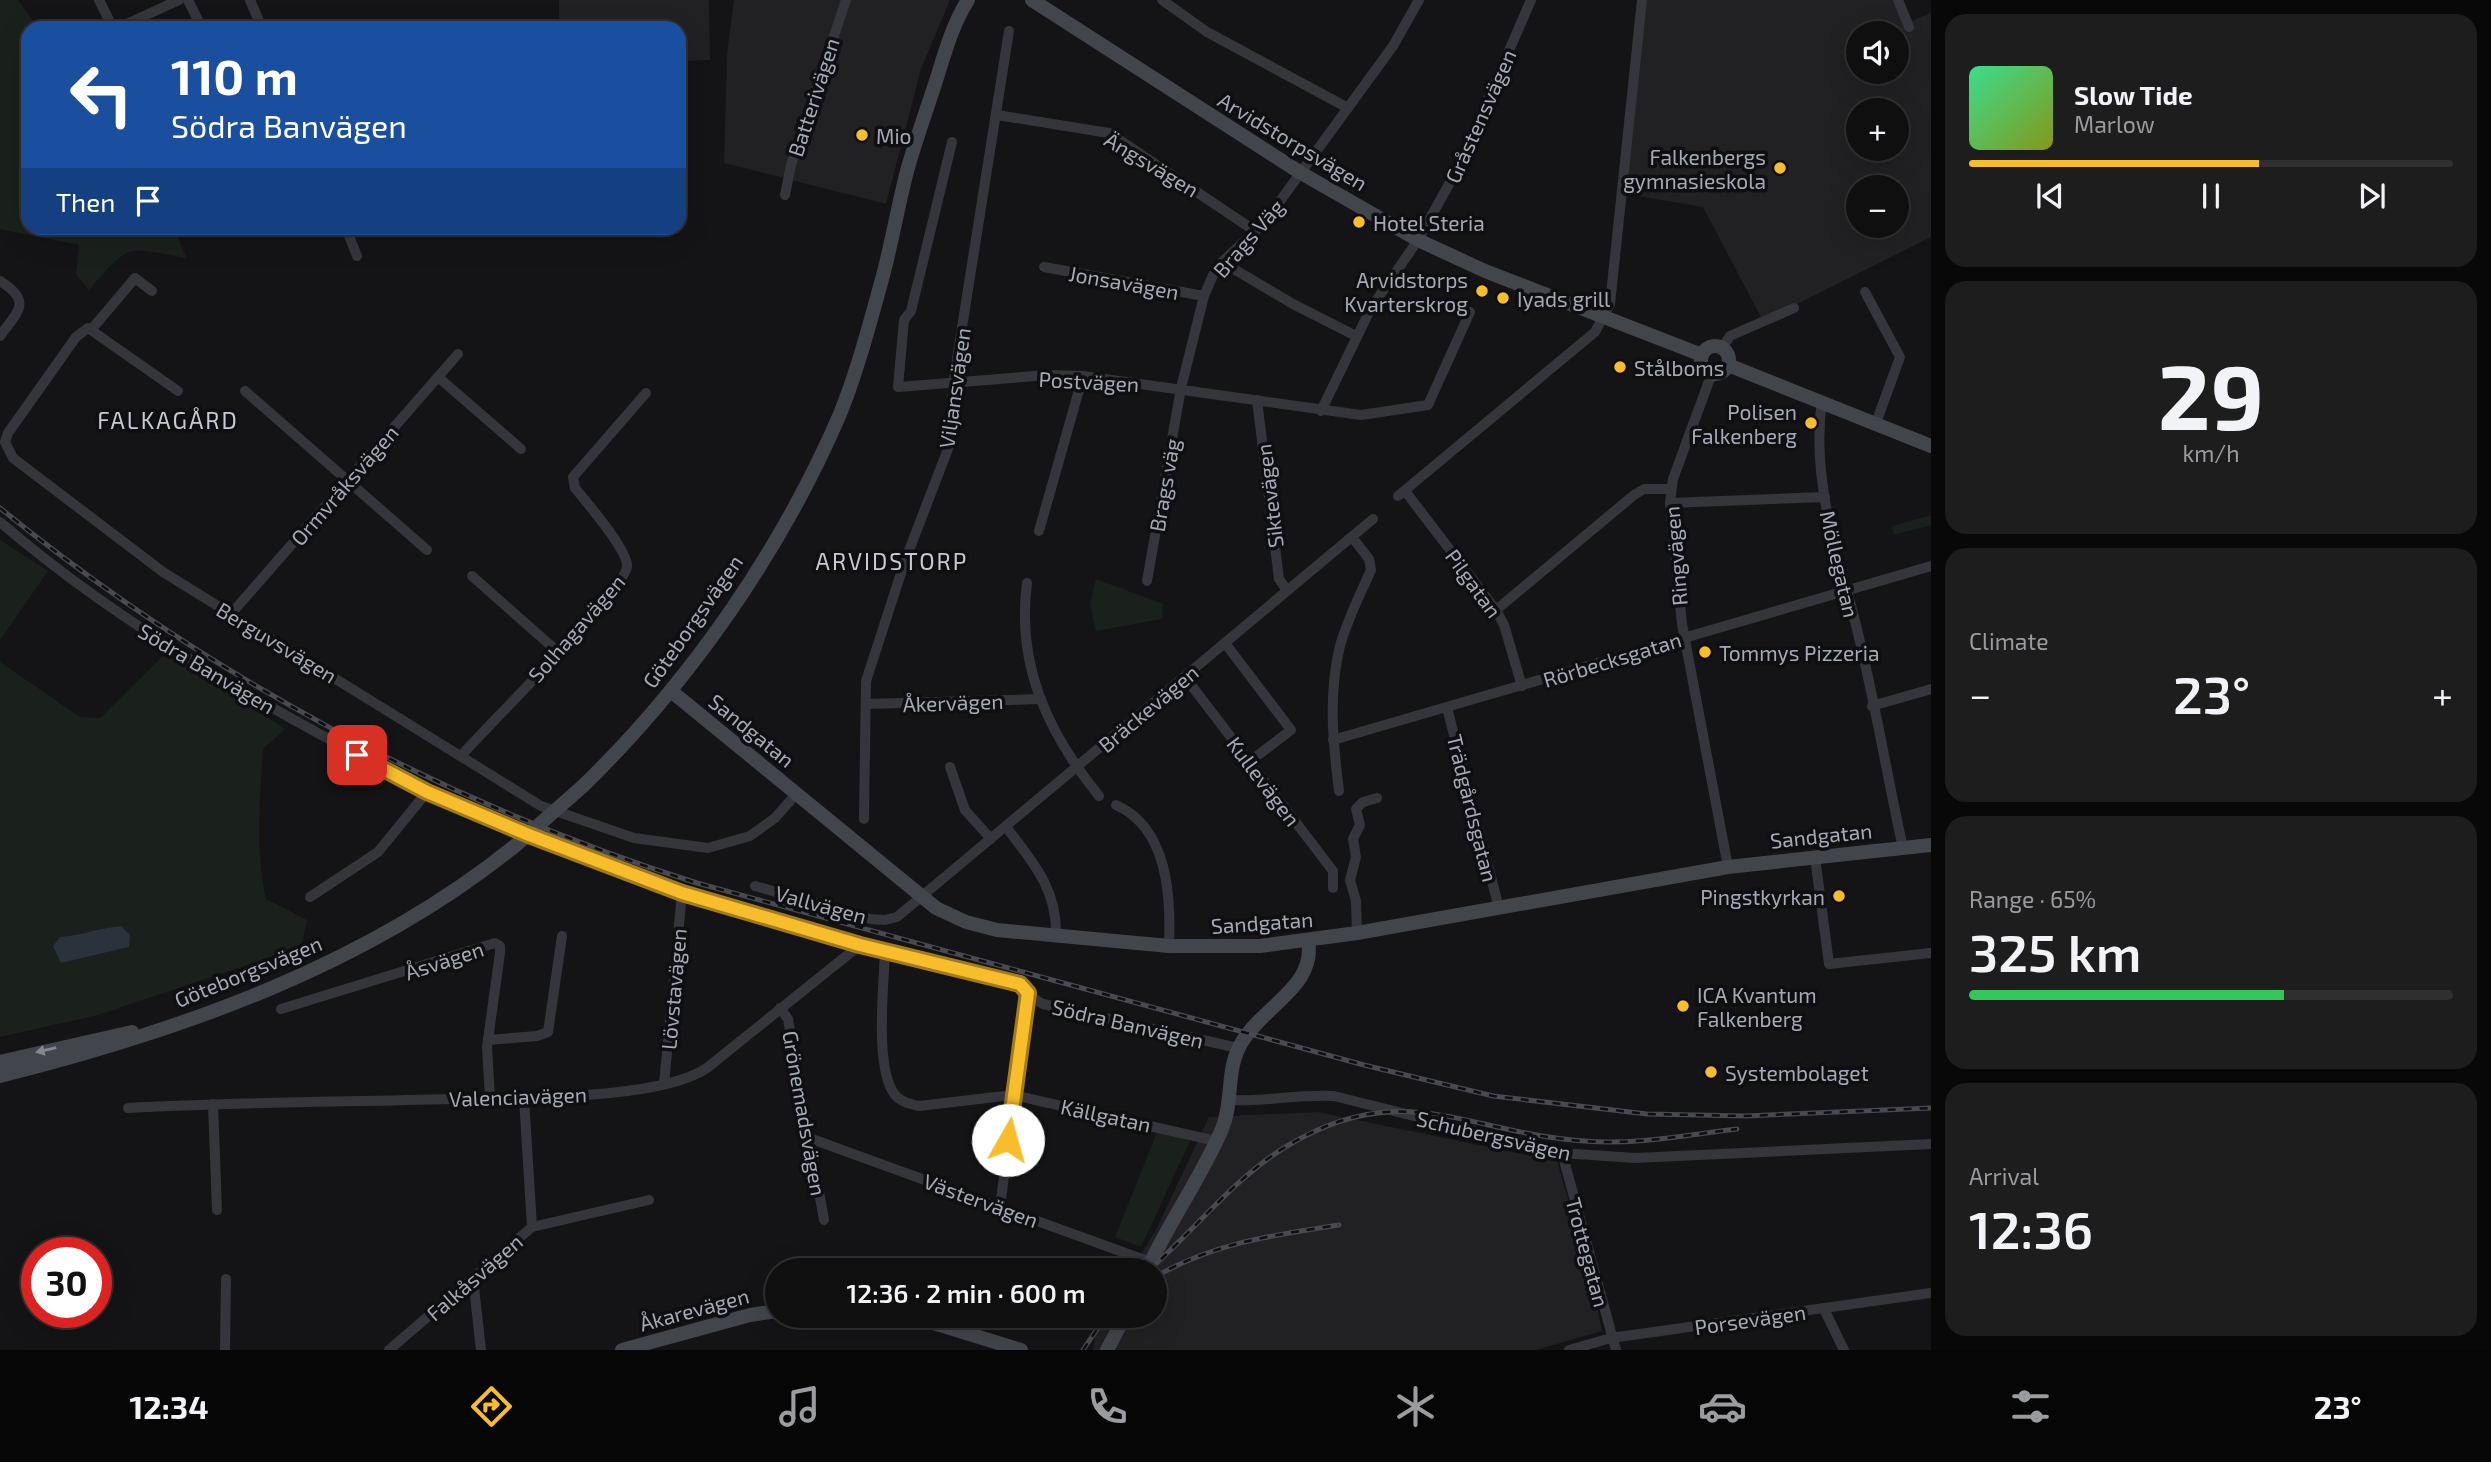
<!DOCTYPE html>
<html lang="en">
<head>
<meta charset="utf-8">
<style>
  body { margin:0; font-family:"Exo 2",sans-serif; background:#1d1d1e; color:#f1f3f6; height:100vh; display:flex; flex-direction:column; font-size:26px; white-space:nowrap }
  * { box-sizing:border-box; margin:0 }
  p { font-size:23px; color:#9b9c9f }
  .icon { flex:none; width:38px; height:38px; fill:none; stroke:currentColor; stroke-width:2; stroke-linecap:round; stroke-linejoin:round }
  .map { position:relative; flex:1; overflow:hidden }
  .drawer { display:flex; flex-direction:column; gap:14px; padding:14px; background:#080809; width:560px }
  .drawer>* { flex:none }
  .hud { position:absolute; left:21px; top:21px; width:665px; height:214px; border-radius:21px; box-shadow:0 7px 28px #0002,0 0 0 2px #2f2f30; background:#1a4fa0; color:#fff; overflow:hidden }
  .fabs { position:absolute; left:1846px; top:21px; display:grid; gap:14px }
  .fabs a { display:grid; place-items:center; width:63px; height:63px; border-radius:50%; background:#0f0f10; box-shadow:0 7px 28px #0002,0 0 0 2px #2f2f30; font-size:35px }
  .speed { position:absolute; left:21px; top:1237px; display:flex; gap:14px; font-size:35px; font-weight:700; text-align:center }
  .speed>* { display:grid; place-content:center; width:91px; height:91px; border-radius:50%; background:#0f0f10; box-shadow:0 7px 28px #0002,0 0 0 2px #2f2f30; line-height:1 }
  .speed .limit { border:10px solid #d22; background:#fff; color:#111 }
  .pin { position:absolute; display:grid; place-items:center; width:60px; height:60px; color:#fff; margin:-30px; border-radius:14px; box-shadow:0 4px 10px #0006 }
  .me { position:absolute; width:77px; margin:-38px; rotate:7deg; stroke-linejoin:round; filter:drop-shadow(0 0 5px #0008) }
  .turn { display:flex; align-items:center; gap:24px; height:147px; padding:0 35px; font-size:32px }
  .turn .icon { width:91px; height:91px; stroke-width:2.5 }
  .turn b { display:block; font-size:49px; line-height:60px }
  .then { display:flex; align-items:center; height:66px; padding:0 35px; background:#0003; gap:14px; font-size:26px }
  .big { font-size:52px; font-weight:600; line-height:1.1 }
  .drawer .widget { flex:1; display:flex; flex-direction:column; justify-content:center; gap:10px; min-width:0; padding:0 24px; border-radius:21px; background:#1d1d1e }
  .drawer .dial { align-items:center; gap:0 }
  .dial b { font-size:91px; line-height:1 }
  .song { display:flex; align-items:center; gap:21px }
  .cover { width:84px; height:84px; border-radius:10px; background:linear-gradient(135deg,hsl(150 70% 55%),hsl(70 70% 35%)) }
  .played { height:7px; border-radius:4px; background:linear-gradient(90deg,#f8bd2b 60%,#2f2f30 60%) }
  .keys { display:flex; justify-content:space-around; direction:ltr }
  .heat { display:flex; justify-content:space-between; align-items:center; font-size:38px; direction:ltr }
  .charge { height:10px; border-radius:5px; background:linear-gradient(90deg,#34c759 65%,#2f2f30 0) }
  .trip { position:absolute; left:765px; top:1258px; width:402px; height:70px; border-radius:35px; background:#0f0f10; box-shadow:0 7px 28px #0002,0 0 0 2px #2f2f30; font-weight:600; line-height:70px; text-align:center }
  .dock { display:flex; height:112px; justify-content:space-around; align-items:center; background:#060606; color:#9b9c9f }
  .dock .icon { width:49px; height:49px }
  .dock .on { color:#f8bd2b }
  .dock b { font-size:32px; color:#f1f3f6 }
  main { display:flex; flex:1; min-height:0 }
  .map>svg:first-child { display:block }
  .built { fill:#212023; fill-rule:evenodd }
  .green { fill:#1a211c; fill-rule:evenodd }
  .water { fill:#2a323b }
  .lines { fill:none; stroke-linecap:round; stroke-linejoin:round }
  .street { stroke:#35363b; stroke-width:10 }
  .secondary { stroke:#43454c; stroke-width:14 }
  .rail-casing { stroke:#484a51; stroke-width:5 }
  .rail { stroke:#0f0f11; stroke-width:2.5; stroke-dasharray:8; stroke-linecap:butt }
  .secondary-bridge { stroke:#43454c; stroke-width:14 }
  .oneway { fill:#838792 }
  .route-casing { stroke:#a17b1c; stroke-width:18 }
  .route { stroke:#f8bd2b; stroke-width:12 }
  .poi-dot { fill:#f8bd2b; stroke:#0f0f11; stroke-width:2.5 }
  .labels { text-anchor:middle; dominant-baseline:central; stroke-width:7; stroke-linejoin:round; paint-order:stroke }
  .street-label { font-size:21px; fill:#a6aab7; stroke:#0f0f11 }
  .poi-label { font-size:21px; fill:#a6aab7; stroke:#0f0f11; text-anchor:start }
  .neighbourhood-label { font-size:23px; letter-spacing:2px; fill:#c7c9d3; stroke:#0f0f11 }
</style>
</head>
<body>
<main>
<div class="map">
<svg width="1931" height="1350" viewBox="0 0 1931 1350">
  <rect width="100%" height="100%" fill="#141416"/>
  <g class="built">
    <path d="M559,0H709L710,60L679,61V28H559Z"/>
    <path d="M734,0H950L921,69L886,204L724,163L727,54Z"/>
    <path d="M1638,0H1894L1904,24L1931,13V237L1763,321L1703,207L1626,194ZM1858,33H1897V72H1858ZM1858,110H1897V149H1858ZM1858,187H1897V226H1858Z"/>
    <path d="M1318,1112L1557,1161L1588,1268L1602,1331L1536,1350H1093L1098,1316H1155V1270H1130L1155,1232L1209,1117Z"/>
  </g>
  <g class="green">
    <path d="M0,0H18L38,28H28V228H173L187,258C125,248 132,240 89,290L76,274L79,245L0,229Z"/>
    <path d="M1931,515V525L1894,535L1892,526Z"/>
    <path d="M0,540L48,571L0,640Z"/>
    <path d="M1096,579L1163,604L1162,619L1096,631L1090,604Z"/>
    <path d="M169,650L285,729L263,749C260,799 255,851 266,899L307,920L301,947L98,1015L0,1037V662L80,717L100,718ZM121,926L129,947L61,963L60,937C82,935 100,928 121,926Z"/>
    <path d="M1158,1130L1190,1141L1141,1247L1115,1237Z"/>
  </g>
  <path class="water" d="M121,926L130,935L129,947L61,963L53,946L60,937C82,935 100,928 121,926Z"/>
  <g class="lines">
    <g class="street">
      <path d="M99,0L112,26L120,28"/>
      <path d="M188,0L202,28"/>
      <path d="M250,0L262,28"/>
      <path d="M1162,0L1207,32L1348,108"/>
      <path d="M1898,0L1909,27"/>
      <path d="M120,27L179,0"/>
      <path d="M997,115L1109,133L1255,231"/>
      <path d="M952,142L911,311L904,320L898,387L1048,375L1083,376L1361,415L1428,405L1470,312"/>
      <path d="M785,195L791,165L846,0"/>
      <path d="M257,228L289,232L307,228"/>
      <path d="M346,228L357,256"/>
      <path d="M1222,262L1293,304L1356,336"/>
      <path d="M1044,267L1204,296"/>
      <path d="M0,281C33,302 18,311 0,336"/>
      <path d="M1865,292L1900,357L1876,423"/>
      <path d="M91,330L135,278L152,291"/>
      <path d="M1722,348L1730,336L1794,308"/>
      <path d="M1712,373L1673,479L1670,503L1682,624L1728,867"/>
      <path d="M438,377L521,449"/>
      <path d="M178,391L88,328L76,337L8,433L5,442L13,458L163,572L541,806L634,838L708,848L750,836L775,818L797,793"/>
      <path d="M245,391L427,550"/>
      <path d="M1257,400L1279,579L1287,590"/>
      <path d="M1822,402C1812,467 1832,541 1850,602C1872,682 1885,767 1903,848"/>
      <path d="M1321,411L1371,308L1418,240L1458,168L1531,0"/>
      <path d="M1405,491L1496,610L1504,625L1522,686"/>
      <path d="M1398,496L1595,332L1610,304L1642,0"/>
      <path d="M1670,503L1825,497"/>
      <path d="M0,522C129,633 278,713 427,792"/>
      <path d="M1039,531L1083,376"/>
      <path d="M472,576L558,652"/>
      <path d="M1147,581L1181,388L1204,296L1213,275L1222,262L1264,223L1393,46L1419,0"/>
      <path d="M1027,583C1016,665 1048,733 1099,796"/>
      <path d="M1496,610L1634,495L1644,489H1670"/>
      <path d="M230,615L458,354"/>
      <path d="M1225,643L1291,730L1249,762"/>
      <path d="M1185,677L1333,871V888"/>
      <path d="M866,704L1041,699"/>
      <path d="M1872,706L1931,689"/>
      <path d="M1447,708L1499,908"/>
      <path d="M1333,740L1931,566"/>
      <path d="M461,756C486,727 624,591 627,567C629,551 587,503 575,488L573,477L646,393"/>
      <path d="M950,767L965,810L991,839"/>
      <path d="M1339,791C1333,743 1328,694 1340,646C1347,620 1360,595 1371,570L1369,559L1352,537"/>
      <path d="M1116,805C1168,828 1171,896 1169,946"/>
      <path d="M864,819L866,681L905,561L951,441L953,384L1009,31"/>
      <path d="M1006,827C1033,862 1058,890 1056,937"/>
      <path d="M1815,857L1829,964L1931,953"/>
      <path d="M755,886L870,919L885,920L897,917L1373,519"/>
      <path d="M310,897L378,852L427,792C511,828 594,864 680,893C792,930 907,952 1020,984L1033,998L1043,1004L1238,1048"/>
      <path d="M1357,933L1356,901L1350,880L1356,857L1353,839L1360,825L1356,809L1363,802L1377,798"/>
      <path d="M885,950C884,985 874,1068 895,1095C901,1102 910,1104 919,1106L1013,1095L1216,1141"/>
      <path d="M780,1008L788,1019L824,1220"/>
      <path d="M281,1009L495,943L500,946V953L487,1047L490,1098"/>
      <path d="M488,1040L537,1036L548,1032L562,936"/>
      <path d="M664,1084L682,893"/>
      <path d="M524,1098L532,1227"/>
      <path d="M1228,1100C1264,1102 1298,1094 1334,1096L1562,1153L1635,1158L1931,1144"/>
      <path d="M213,1104L217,1210"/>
      <path d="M128,1108C236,1102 344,1102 452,1099C514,1097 658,1101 707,1068L860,945"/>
      <path d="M812,1139L1150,1262"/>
      <path d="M1562,1153L1616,1350"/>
      <path d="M1000,1207L1028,993"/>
      <path d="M469,1281L474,1287L481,1350"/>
      <path d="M1824,1309L1844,1350"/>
      <path d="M225,1350L226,1279"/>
      <path d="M389,1350L532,1227L649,1200"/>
      <path d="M1569,1350L1611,1338L1931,1293"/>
    </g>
    <g class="secondary">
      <path d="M1032,0L1301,173L1418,240L1485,271L1702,355"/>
      <circle cx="1715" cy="360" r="14"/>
      <path d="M1728,365L1931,446"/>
      <path d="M671,691L936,908L966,922L997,930L1169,946H1260L1357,933L1728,867L1931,845"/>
      <path d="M583,786C690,682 781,551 840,414C857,372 869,326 881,283C892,244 898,203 909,164C917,137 926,111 935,84C944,56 952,25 968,0"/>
      <path d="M0,1062L132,1032"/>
      <path d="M0,1076C183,1030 368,965 516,845"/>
      <path d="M1147,1270C1169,1222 1201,1178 1222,1129C1234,1101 1225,1069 1242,1042C1263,1006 1317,986 1308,940"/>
      <path d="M911,1316L1021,1350"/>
      <path d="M622,1350L750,1315L777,1311"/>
      <path d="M1107,1350L1125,1316"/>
    </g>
    <g class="rail-casing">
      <g id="rail">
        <path d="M0,508C206,675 444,803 697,883L1364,1065L1493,1096L1647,1114L1746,1116L1931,1108"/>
        <path d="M1149,1270C1195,1230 1234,1178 1287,1146C1403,1076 1467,1133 1584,1141C1636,1145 1686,1135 1737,1129"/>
        <path d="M1155,1277C1213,1243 1274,1235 1339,1225"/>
        <path d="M1083,1350L1106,1316"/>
      </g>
    </g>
    <use href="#rail" class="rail"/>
    <path class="secondary-bridge" d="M516,845L583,786"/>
  </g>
  <defs><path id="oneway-solid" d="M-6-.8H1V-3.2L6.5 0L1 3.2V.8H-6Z" transform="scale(1.75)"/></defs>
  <use class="oneway" href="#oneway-solid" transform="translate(46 1050) rotate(167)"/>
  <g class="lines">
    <g class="route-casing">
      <path id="route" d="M357,755L427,792L529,835L682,893L860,945L1020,984L1028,993L1008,1140"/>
    </g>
    <use href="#route" class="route"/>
  </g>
  <g class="poi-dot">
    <circle cx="862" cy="135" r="7"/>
    <circle cx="1780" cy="168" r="7"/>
    <circle cx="1359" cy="222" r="7"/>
    <circle cx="1482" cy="291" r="7"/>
    <circle cx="1503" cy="298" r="7"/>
    <circle cx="1620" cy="367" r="7"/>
    <circle cx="1811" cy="423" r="7"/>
    <circle cx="1705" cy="652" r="7"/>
    <circle cx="1839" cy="896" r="7"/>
    <circle cx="1683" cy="1006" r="7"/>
    <circle cx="1711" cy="1072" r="7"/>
  </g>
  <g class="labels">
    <g class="street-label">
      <text transform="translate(813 97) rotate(-72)">Batterivägen</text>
      <text transform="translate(1480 116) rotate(-66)">Gråstensvägen</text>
      <text transform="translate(1293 141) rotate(31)">Arvidstorpsvägen</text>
      <text transform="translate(1152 164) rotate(31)">Ängsvägen</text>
      <text transform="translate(1248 238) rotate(-49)">Brags Väg</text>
      <text transform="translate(1124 282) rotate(10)">Jonsavägen</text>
      <text transform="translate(1089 381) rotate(3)">Postvägen</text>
      <text transform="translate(954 388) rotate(-82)">Viljansvägen</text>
      <text transform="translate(344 485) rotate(-49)">Ormvråksvägen</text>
      <text transform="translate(1164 485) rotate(-80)">Brags väg</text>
      <text transform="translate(1269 496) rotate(-97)">Siktevägen</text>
      <text transform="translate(1675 556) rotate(-95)">Ringvägen</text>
      <text transform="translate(1840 564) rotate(77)">Möllegatan</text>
      <text transform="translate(1474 583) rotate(54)">Pilgatan</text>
      <text transform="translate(692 621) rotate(-55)">Göteborgsvägen</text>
      <text transform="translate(576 628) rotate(-49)">Solhagavägen</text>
      <text transform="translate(277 642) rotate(31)">Berguvsvägen</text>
      <text transform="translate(1612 659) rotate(-17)">Rörbecksgatan</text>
      <text transform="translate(207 668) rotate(31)">Södra Banvägen</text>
      <text transform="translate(953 702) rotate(-2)">Åkervägen</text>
      <text transform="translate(1148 708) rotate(-40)">Bräckevägen</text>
      <text transform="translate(752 730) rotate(39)">Sandgatan</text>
      <text transform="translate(1264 781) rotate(53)">Kullevägen</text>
      <text transform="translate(1473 808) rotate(76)">Trädgårdsgatan</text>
      <text transform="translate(1821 835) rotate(-6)">Sandgatan</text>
      <text transform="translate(821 904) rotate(15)">Vallvägen</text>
      <text transform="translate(1262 922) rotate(-4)">Sandgatan</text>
      <text transform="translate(444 960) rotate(-18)">Åsvägen</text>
      <text transform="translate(248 971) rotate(-22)">Göteborgsvägen</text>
      <text transform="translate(673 989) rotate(-85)">Lövstavägen</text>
      <text transform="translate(1128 1023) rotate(13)">Södra Banvägen</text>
      <text transform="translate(518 1096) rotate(-2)">Valenciavägen</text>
      <text transform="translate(805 1113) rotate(80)">Grönemadsvägen</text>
      <text transform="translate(1106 1115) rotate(12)">Källgatan</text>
      <text transform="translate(1494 1135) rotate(13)">Schubergsvägen</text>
      <text transform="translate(981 1200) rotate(20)">Västervägen</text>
      <text transform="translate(1588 1252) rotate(75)">Trottegatan</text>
      <text transform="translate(474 1277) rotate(-41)">Falkåsvägen</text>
      <text transform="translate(694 1309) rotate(-15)">Åkarevägen</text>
      <text transform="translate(1750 1319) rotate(-8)">Porsevägen</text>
    </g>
    <g class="poi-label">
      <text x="876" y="135">Mio</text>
      <text x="1766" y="156" text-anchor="end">Falkenbergs<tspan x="1766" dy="24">gymnasieskola</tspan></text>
      <text x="1373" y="222">Hotel Steria</text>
      <text x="1468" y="279" text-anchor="end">Arvidstorps<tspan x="1468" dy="24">Kvarterskrog</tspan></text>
      <text x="1517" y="298">Iyads grill</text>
      <text x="1634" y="367">Stålboms</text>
      <text x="1797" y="411" text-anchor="end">Polisen<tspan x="1797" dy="24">Falkenberg</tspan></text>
      <text x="1719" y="652">Tommys Pizzeria</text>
      <text x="1825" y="896" text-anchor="end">Pingstkyrkan</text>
      <text x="1697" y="994">ICA Kvantum<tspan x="1697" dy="24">Falkenberg</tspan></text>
      <text x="1725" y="1072">Systembolaget</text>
    </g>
    <g class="neighbourhood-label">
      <text x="168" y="420">FALKAGÅRD</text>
      <text x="892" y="561">ARVIDSTORP</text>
    </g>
  </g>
</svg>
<div class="fabs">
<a><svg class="icon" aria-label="sound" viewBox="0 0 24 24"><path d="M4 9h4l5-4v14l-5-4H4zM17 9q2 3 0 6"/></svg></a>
<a>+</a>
<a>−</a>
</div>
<div class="speed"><div class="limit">30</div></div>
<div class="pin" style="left:357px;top:755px;background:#d93025"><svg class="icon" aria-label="arrive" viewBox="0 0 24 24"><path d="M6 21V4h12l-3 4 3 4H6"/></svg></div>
<svg class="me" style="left:1008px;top:1140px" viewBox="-20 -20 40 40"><circle r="19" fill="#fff"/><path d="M0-13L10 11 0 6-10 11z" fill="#f8bd2b"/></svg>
<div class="trip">12:36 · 2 min · 600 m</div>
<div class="hud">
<div class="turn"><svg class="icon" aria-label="left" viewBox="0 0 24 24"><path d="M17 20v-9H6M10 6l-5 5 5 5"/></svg><div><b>110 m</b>Södra Banvägen</div></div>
<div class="then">Then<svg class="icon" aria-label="arrive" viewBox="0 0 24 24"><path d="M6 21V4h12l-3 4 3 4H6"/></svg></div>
</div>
</div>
<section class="drawer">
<div class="widget">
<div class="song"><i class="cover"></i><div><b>Slow Tide</b><p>Marlow</p></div></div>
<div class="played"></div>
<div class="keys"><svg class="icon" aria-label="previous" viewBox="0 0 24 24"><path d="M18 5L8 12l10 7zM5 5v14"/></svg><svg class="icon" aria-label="pause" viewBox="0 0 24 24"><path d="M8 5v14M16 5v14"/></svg><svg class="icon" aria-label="next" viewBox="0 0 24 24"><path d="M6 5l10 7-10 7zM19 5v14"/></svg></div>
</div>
<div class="widget dial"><b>29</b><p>km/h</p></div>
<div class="widget"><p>Climate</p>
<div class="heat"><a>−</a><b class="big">23°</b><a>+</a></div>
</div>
<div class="widget"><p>Range · 65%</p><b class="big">325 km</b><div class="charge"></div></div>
<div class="widget"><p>Arrival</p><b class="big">12:36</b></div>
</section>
</main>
<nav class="dock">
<b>12:34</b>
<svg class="icon on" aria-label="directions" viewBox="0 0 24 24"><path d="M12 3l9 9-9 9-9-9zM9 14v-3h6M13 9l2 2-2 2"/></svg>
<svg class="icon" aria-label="music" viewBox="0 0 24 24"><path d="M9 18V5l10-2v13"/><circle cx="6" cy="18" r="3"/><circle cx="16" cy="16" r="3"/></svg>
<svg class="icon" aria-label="phone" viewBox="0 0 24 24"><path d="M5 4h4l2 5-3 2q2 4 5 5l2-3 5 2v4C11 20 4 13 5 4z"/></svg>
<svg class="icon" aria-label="climate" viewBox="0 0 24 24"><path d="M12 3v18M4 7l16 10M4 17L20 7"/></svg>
<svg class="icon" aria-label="car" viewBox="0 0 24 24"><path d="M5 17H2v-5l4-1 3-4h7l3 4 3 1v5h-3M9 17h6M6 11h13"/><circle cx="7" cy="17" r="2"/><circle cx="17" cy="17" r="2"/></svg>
<svg class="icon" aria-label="filters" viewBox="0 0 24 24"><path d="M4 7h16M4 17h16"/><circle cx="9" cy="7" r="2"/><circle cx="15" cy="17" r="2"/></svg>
<b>23°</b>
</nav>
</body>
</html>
